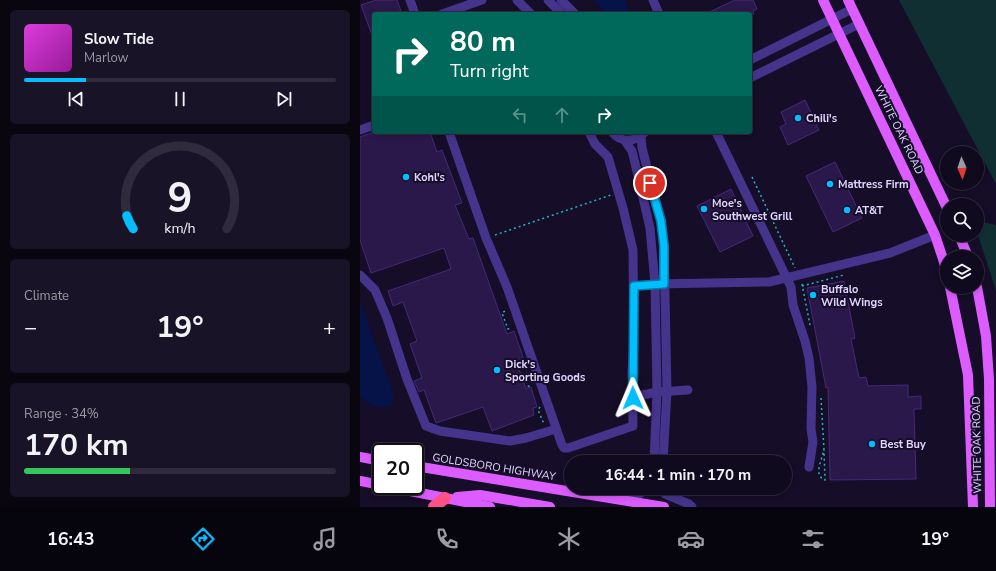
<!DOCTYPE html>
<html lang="en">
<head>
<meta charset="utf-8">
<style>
  body { margin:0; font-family:"Nunito Sans",sans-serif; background:#191327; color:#f1f3f6; height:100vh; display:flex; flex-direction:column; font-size:15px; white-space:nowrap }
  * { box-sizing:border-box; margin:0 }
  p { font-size:13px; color:#9c9aa4 }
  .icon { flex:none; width:22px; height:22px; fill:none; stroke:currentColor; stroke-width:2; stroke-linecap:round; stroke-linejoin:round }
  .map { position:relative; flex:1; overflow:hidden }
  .side { display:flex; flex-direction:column; gap:10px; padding:10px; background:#090610; width:360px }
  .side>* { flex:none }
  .guide { position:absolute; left:12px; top:12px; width:380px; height:122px; border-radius:4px; box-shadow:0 2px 6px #0003,0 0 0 1px #302b3c; background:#00695c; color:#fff; overflow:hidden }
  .needle { width:26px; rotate:177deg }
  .fabs { position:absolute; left:580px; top:146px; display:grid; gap:8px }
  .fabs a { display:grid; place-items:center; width:44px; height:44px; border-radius:50%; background:#100a1e; box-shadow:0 2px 6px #0003,0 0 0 1px #302b3c; font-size:20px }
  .speed { position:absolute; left:12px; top:443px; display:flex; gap:8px; font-size:20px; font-weight:700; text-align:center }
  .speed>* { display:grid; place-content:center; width:52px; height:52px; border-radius:50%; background:#100a1e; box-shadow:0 2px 6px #0003,0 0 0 1px #302b3c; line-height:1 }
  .speed .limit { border:2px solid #111; border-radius:6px; background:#fff; color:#111 }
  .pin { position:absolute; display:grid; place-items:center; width:34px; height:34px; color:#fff; margin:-17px; border:2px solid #fff; border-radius:50%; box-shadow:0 1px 4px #0007 }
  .me { position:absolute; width:44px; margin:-22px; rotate:359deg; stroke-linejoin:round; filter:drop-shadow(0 0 3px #0008) }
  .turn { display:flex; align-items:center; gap:14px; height:84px; padding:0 12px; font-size:18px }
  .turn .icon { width:52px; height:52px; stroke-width:2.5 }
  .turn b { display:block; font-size:28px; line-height:34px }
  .lanes { display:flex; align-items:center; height:38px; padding:0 12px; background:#0003; justify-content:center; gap:20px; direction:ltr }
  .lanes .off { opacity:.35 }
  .big { font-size:30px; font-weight:700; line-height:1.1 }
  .side .widget { flex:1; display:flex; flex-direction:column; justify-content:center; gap:6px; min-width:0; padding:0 14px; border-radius:6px; background:#191327 }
  .side .dial { align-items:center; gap:0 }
  .dial svg { height:104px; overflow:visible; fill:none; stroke:#302b3c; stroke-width:7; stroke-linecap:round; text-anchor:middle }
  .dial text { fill:#f1f3f6; stroke:none }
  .song { display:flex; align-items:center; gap:12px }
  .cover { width:48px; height:48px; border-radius:6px; background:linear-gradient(135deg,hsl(300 70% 55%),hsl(300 70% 35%)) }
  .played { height:4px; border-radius:2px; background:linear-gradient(90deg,#01beff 20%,#302b3c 20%) }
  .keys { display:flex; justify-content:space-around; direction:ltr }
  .heat { display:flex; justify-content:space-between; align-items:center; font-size:22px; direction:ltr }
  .charge { height:6px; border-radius:3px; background:linear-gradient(90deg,#34c759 34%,#302b3c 0) }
  .trip { position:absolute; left:204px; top:455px; width:228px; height:40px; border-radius:20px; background:#100a1e; box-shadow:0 2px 6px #0003,0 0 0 1px #302b3c; font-weight:700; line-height:40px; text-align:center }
  .tab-bar { display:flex; height:64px; justify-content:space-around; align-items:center; background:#06040c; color:#9c9aa4 }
  .tab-bar .icon { width:28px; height:28px }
  .tab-bar .on { color:#01beff }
  .tab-bar b { font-size:18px; color:#f1f3f6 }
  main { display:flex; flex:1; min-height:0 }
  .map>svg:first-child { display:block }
  .green { fill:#102f33 }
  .water { fill:#051349 }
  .building { fill:#2a184b; stroke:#452879 }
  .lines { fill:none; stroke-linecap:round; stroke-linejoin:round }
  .path { stroke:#24b4c3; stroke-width:1.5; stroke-dasharray:2 3; stroke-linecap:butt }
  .minor { stroke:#45348b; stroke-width:9 }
  .major { stroke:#dc5cff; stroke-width:10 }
  .highway { stroke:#ff5088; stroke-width:12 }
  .route-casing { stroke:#017ca6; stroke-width:10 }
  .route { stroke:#01beff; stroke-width:7 }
  .poi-dot { fill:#01beff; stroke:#160d28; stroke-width:1.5 }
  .labels { text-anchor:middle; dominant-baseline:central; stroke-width:4; stroke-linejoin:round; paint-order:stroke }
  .poi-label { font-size:11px; font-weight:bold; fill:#e0d5ff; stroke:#160d28; text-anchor:start }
  .street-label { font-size:11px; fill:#e0d5ff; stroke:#160d28 }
</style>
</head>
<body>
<main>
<section class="side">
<div class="widget">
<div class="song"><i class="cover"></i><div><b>Slow Tide</b><p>Marlow</p></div></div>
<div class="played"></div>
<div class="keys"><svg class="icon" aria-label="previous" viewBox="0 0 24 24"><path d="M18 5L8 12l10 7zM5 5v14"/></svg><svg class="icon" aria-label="pause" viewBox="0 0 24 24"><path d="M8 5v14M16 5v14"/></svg><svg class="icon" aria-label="next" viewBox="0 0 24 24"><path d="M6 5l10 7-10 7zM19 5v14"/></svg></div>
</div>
<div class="widget dial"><svg viewBox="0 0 100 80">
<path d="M14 69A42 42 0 1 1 86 69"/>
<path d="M14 69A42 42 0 0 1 9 59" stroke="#01beff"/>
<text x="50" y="56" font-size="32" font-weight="700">9</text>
<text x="50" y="72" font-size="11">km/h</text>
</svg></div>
<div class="widget"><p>Climate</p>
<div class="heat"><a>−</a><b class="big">19°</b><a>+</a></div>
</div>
<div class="widget"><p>Range · 34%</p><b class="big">170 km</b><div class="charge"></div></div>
</section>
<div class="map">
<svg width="636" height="507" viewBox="0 0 636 507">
  <rect width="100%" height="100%" fill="#160d28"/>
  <g class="green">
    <path d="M539,0H636V184Z"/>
    <path d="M617,221L636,225V291L617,232Z"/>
  </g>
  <g class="water">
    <path d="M234,0H265L268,10L266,14H246Z"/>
    <path d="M0,301L33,393V399L32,405C19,409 8,406 0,395Z"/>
  </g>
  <g class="building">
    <path d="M16,0H37L42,14H14V38H13L1,5Z"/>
    <path d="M375,0H393L397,9L393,11L394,14H345Z"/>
    <path d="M445,100L459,130L428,145L420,127L426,124L421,112Z"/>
    <path d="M14,132H70L77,152L82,150L102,203L95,205L109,239L113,238L147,334L154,331L166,366L159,369L166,389L171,387L177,407L173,408L174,415L132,431L123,407L76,423L64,390L59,392L54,381L62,378L50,344L57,341L43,302L33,306L28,291L91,269L84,248L11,273L0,240V137Z"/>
    <path d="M475,162L502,218L473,232L446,176Z"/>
    <path d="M371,189L393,236L360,252L337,206Z"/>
    <path d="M484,281L495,338L491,339L499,378L506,377L508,386L548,385V397L561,396V409H554L556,479L470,480L468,387L466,388L447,288Z"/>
  </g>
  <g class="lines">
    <g class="path">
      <path d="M392,177L435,268"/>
      <path d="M135,235L251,195"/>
      <path d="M442,284L450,325"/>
      <path d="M442,286L484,275"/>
      <path d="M145,311L142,313L148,329L151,328"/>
      <path d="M167,373L164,375L168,386L172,387"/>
      <path d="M461,398L464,450L459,467V474L462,479L465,480L464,450"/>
      <path d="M180,407L178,410L184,424"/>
    </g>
    <g class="minor">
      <path d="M50,0L55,14"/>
      <path d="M157,0L171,14"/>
      <path d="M188,0L202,14"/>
      <path d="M201,0L215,14"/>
      <path d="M293,0L299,14"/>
      <path d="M82,14L122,0"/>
      <path d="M390,60L492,9"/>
      <path d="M390,78L499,24"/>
      <path d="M0,130L14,125"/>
      <path d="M89,132L126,238L147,287L202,445L204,448H208L273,426L272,372L274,345L273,250L263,208L248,157L235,144L229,132"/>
      <path d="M252,132C261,143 275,143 285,132"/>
      <path d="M356,132L431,287L433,305L445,341L449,358L452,387L451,429L453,442L449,467"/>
      <path d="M281,136L282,148L301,221L304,246L307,391L303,462"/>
      <path d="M265,141L272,151L275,163L290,228L295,284L297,392L294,462"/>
      <path d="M0,275L15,290L27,318L47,379L66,426L80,431L150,441L166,438L196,429"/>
      <path d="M274,286L295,284L409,282L530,253L575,235"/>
      <path d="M273,397L297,392L328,390"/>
      <path d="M301,488L305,494L329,504L332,507"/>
      <path d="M271,501L287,488"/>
    </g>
    <g class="major">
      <path d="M463,0L575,235L583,259L587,273"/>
      <path d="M488,0L587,208"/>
      <path d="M599,235L608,257"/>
      <path d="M590,287L608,375L613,507"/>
      <path d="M617,287L626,336L629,379L630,507"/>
      <path d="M0,457L21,461"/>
      <path d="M55,466L304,507"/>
      <path d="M0,481L21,485"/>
      <path d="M25,486L130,507"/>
      <path d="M97,497L120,495L190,507"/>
    </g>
    <path class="highway" d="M74,507L85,498"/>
  </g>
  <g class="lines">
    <g class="route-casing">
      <path id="route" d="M273,398L274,286L304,284V246L301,221L290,183"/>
    </g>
    <use href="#route" class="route"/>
  </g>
  <g class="poi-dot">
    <circle cx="438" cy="118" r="4"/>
    <circle cx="46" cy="177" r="4"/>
    <circle cx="470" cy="184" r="4"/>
    <circle cx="344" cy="209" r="4"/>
    <circle cx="487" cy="210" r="4"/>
    <circle cx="453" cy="295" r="4"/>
    <circle cx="137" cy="370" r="4"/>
    <circle cx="512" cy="444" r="4"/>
  </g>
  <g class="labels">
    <g class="poi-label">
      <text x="446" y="118">Chili's</text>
      <text x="54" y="177">Kohl's</text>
      <text x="478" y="184">Mattress Firm</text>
      <text x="352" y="203">Moe's<tspan x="352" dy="13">Southwest Grill</tspan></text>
      <text x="495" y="210">AT&amp;T</text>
      <text x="461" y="289">Buffalo<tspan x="461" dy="13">Wild Wings</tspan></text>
      <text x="145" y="364">Dick's<tspan x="145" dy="13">Sporting Goods</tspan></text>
      <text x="520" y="444">Best Buy</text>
    </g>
    <g class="street-label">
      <text transform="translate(539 130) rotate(64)">WHITE OAK ROAD</text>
      <text transform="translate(617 445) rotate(-91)">WHITE OAK ROAD</text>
      <text transform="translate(134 467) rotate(9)">GOLDSBORO HIGHWAY</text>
    </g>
  </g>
</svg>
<div class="fabs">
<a><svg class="needle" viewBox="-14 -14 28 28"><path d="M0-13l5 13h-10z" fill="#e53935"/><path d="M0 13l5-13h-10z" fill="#9c9aa4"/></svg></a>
<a><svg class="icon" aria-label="search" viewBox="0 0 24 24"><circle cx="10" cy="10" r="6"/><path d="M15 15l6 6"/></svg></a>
<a><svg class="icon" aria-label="layers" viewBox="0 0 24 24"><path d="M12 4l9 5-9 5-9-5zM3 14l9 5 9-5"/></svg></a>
</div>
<div class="speed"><div class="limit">20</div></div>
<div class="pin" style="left:290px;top:183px;background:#d93025"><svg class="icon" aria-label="arrive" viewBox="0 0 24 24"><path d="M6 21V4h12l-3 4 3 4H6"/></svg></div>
<svg class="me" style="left:273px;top:398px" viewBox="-20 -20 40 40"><path d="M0-17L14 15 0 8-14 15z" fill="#01beff" stroke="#fff" stroke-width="4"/></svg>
<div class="trip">16:44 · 1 min · 170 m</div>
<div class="guide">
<div class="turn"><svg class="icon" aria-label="right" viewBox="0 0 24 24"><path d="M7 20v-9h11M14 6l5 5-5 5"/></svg><div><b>80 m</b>Turn right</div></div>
<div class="lanes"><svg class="icon off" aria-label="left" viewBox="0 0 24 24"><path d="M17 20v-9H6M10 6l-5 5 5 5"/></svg><svg class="icon off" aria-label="ahead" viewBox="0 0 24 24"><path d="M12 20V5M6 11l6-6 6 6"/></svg><svg class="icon" aria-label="right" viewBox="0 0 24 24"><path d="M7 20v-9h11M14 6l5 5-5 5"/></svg></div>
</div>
</div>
</main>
<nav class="tab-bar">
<b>16:43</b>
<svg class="icon on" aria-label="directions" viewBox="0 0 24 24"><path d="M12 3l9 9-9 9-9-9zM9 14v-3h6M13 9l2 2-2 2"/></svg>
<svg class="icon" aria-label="music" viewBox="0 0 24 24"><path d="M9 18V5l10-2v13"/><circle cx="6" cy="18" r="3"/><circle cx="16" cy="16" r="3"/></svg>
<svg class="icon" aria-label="phone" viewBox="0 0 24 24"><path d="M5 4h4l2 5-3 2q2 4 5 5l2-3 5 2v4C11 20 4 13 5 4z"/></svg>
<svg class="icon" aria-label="climate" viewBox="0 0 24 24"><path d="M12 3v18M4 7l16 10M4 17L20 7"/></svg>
<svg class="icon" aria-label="car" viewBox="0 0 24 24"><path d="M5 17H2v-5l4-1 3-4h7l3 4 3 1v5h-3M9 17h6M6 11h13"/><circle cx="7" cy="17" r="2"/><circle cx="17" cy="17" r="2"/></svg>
<svg class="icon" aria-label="filters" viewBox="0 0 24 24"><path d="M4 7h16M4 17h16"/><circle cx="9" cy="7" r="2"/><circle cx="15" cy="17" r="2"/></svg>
<b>19°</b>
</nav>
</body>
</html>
